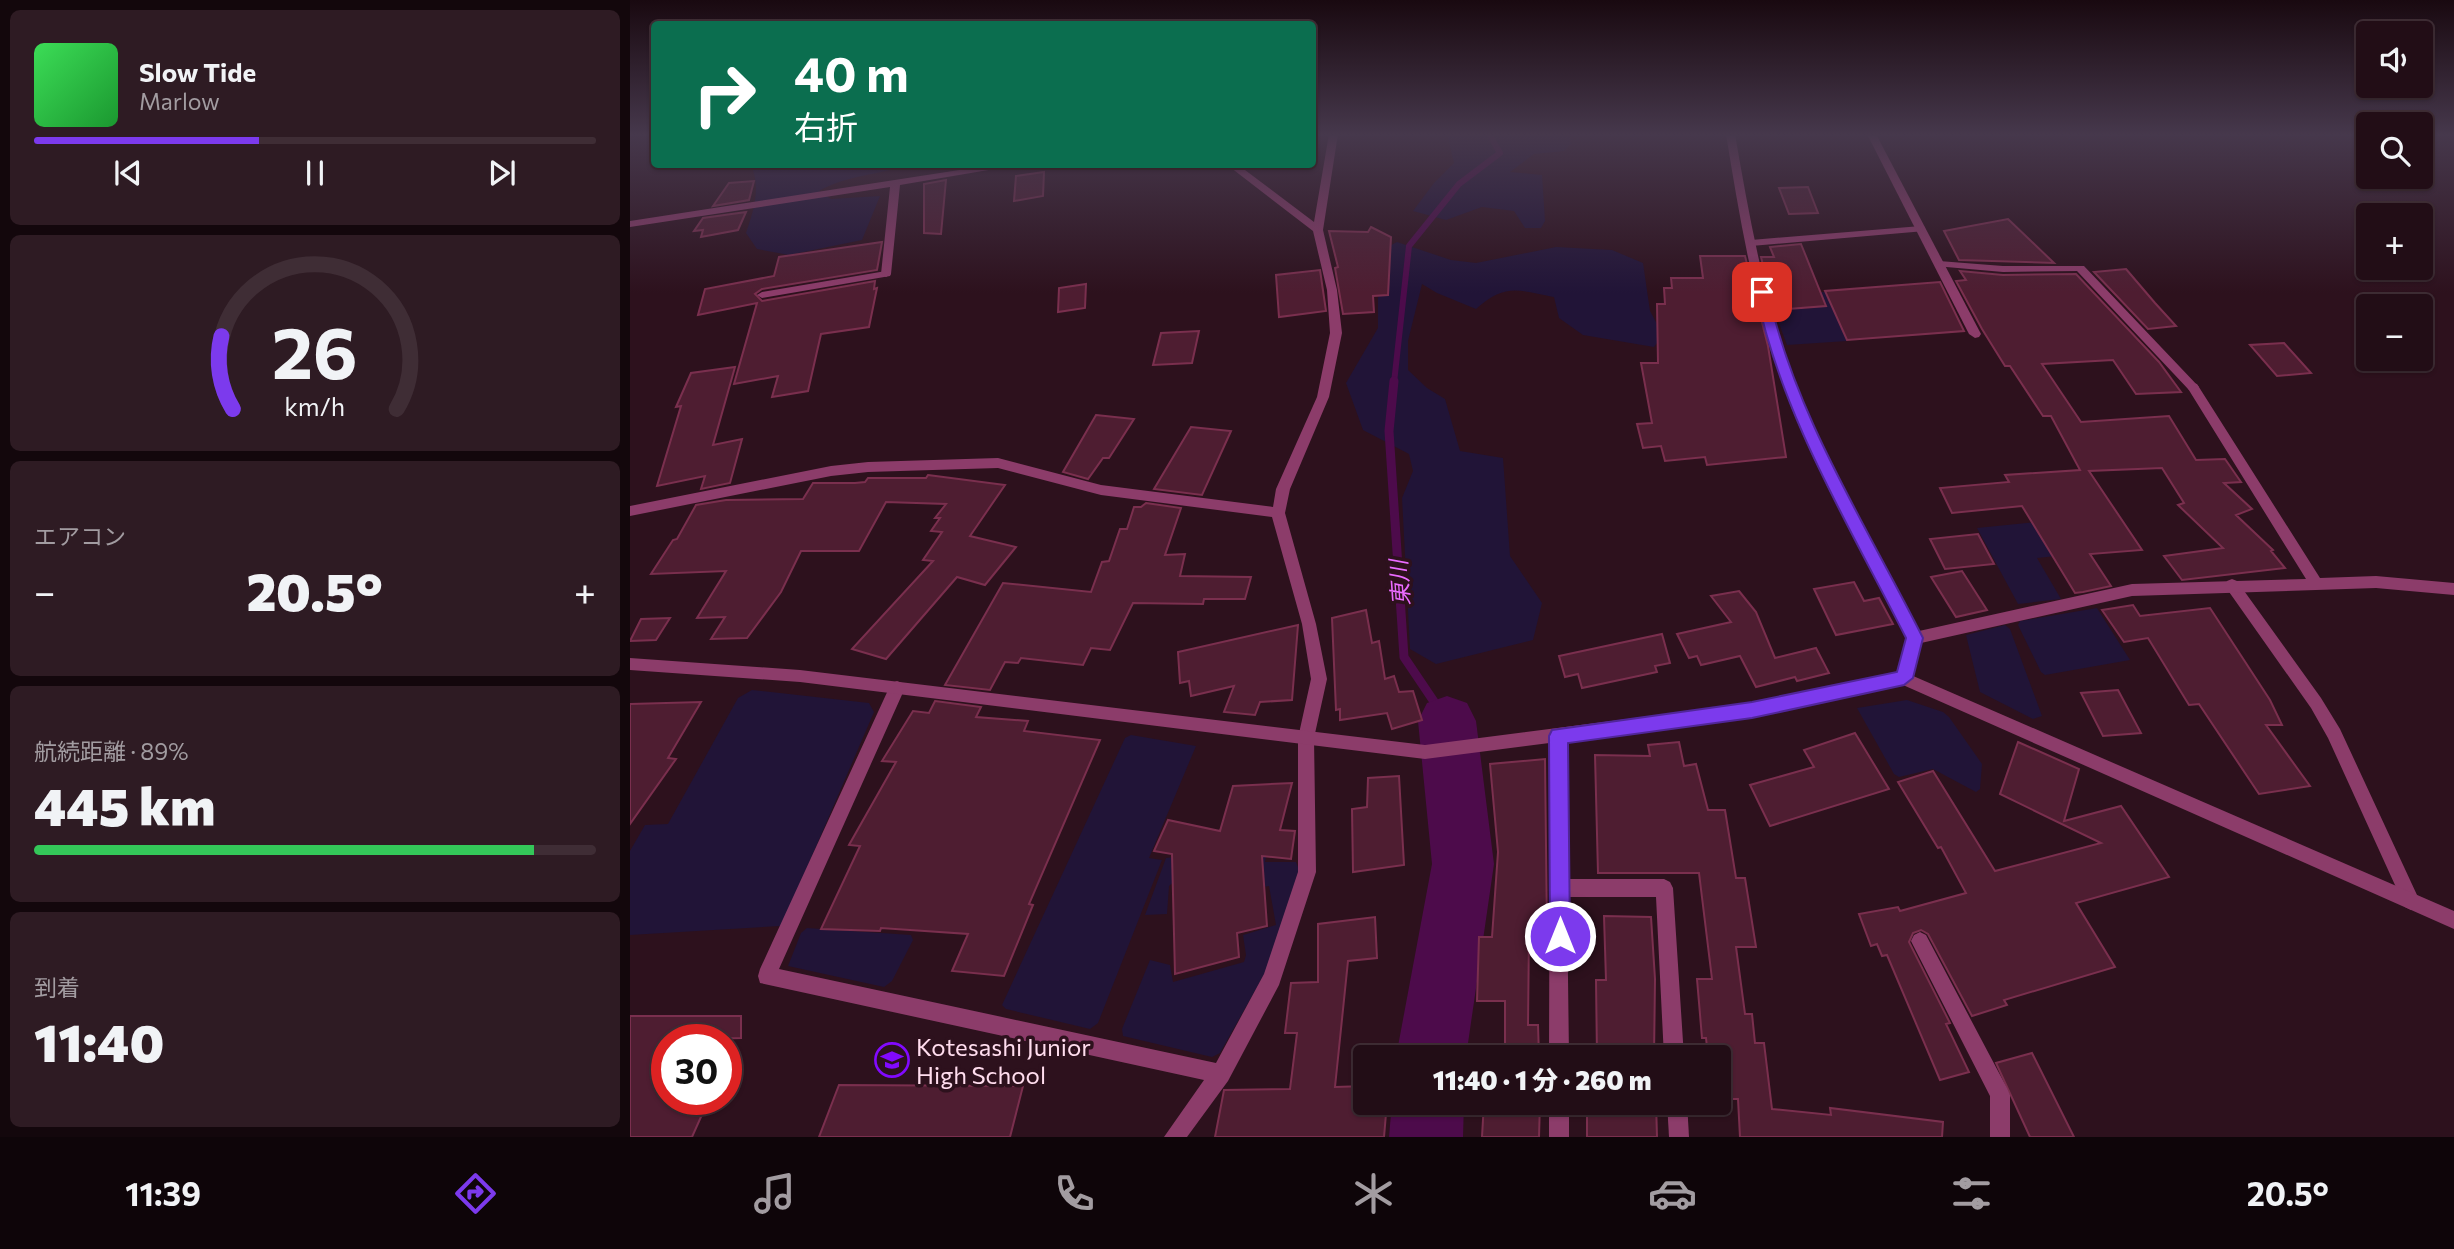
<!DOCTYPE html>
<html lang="ja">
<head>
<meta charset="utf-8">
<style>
  body { margin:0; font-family:Commissioner,"Noto Sans JP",sans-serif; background:#2e1b23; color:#f1f3f6; height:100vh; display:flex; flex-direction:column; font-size:26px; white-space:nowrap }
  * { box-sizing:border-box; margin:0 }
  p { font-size:23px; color:#a29ca1 }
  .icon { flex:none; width:38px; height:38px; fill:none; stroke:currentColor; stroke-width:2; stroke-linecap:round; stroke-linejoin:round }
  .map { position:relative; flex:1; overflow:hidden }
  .drawer { display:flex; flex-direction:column; gap:10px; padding:10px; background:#13070c; width:630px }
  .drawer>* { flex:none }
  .top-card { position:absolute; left:21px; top:21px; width:665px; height:147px; border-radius:7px; box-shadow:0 2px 5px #0004,0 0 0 2px #3f2d35; background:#0b6e4f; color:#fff; overflow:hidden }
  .buttons { position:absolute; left:1726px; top:21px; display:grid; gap:14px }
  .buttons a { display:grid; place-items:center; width:77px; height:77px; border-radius:7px; background:#220d16; box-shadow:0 2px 5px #0004,0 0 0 2px #3f2d35; font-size:35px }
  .speed { position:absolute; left:21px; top:1024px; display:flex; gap:14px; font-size:35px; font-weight:700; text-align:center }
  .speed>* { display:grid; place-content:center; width:91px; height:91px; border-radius:50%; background:#220d16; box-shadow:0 2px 5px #0004,0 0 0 2px #3f2d35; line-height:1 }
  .speed .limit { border:10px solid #d22; background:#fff; color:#111 }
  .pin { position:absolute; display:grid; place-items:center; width:60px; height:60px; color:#fff; margin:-30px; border-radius:14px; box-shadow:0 4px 10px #0006 }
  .me { position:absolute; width:77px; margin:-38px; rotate:0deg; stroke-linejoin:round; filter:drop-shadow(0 0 5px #0008) }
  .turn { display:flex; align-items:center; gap:24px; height:147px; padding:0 28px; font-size:32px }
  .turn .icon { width:91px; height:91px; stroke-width:2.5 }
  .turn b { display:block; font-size:49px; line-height:60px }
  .big { font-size:52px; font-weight:800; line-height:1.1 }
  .drawer .card { flex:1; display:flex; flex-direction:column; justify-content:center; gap:10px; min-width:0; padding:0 24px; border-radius:10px; background:#2e1b23 }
  .drawer .dial { align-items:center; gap:0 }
  .dial svg { height:182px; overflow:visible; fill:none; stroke:#3f2d35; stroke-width:7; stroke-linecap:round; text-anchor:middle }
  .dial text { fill:#f1f3f6; stroke:none }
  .song { display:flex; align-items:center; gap:21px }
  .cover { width:84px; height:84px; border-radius:10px; background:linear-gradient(135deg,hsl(130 70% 55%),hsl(130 70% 35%)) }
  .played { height:7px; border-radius:4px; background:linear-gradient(90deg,#7c3aed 40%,#3f2d35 40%) }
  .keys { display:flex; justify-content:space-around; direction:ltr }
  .heat { display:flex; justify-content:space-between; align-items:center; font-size:38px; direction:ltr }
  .charge { height:10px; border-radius:5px; background:linear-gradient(90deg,#34c759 89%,#3f2d35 0) }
  .trip { position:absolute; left:723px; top:1045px; width:378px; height:70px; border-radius:7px; background:#220d16; box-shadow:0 2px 5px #0004,0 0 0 2px #3f2d35; font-weight:800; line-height:70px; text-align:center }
  .tab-bar { display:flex; height:112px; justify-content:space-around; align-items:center; background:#0e0509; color:#a29ca1 }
  .tab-bar .icon { width:49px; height:49px }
  .tab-bar .selected { color:#7c3aed }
  .tab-bar b { font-size:32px; color:#f1f3f6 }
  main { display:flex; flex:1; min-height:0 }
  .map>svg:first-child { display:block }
  .green { fill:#211437 }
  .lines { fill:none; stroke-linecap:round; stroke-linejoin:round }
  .stream-far2 { stroke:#4d0b4b; stroke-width:6 }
  .stream-far1 { stroke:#4d0b4b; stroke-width:9 }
  .stream { stroke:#4d0b4b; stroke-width:11 }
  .river { fill:#4d0b4b; fill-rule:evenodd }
  .building { fill:#4e1d31; stroke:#7a2f4e; stroke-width:2 }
  .service { fill:#8c3c6a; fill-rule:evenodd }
  .minor { fill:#8c3c6a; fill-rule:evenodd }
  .tertiary { fill:#8c3c6a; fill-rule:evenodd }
  .route { fill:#7c3aed; stroke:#51269a; stroke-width:2 }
  .labels { text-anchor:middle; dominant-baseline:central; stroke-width:7; stroke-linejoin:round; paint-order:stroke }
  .water-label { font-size:23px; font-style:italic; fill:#ea6bff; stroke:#2d111d }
  .near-poi-label { font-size:24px; fill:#fde; stroke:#2d111d; text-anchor:start }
</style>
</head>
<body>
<main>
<section class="drawer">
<div class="card">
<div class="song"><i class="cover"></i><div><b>Slow Tide</b><p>Marlow</p></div></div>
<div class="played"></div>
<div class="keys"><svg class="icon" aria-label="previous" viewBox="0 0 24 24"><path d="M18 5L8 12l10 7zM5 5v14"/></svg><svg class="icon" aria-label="pause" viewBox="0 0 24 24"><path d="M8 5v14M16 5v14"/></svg><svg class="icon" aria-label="next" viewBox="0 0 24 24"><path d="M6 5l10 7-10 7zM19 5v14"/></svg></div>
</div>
<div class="card dial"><svg viewBox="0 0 100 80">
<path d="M14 69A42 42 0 1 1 86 69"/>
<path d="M14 69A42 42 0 0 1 9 37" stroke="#7c3aed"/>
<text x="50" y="56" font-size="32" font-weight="700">26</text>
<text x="50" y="72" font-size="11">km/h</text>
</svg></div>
<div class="card"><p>エアコン</p>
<div class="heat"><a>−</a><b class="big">20.5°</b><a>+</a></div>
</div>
<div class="card"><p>航続距離 · 89%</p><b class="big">445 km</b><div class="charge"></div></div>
<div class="card"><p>到着</p><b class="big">11:40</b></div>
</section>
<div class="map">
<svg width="1824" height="1137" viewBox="0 0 1824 1137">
  <rect width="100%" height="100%" fill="#2d111d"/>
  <g class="green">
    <path d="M817,134H939L941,144L934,151L904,154L880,172L912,175L915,221L911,228H895L884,211L852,207L816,220L783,211L804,183L824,163Z"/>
    <path d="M121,165H279C248,175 217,175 189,191L201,199L250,196L232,240L159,255L127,249L116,233C124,209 131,188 121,165Z"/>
    <path d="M767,242L821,260L846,263L926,247L982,250L1013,263L1020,311L1033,335L1024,347L953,335L929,318L924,297C888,290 875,283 846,309L807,293L792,284L778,341V370L797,388L815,399L830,451L873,458L880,556L912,603L903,640L806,664L780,649L772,498L783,471L779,454L733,430L716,383L748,328V299L754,249Z"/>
    <path d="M1195,292L1217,341L1157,345L1144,310L1183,308L1177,293Z"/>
    <path d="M1425,520L1446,554L1407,558L1431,599L1388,604L1347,528Z"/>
    <path d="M1467,608L1500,660L1415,675L1411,672L1388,625L1390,621Z"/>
    <path d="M1375,625L1380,629L1412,716L1403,719L1350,692L1336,635Z"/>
    <path d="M122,690L239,703L244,712L154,921L150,926L0,935V851L15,825L38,824L108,698Z"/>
    <path d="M1277,700L1313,712L1319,717L1352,764L1350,789L1346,792L1303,769L1269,777L1264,774L1227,708Z"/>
    <path d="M501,735L566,746L519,858L532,860L468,1023L460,1029L376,1009L372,1005L495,738Z"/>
    <path d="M638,846L635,862H666L669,870L635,973L590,1053L582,1057L493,1036L492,1029L520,960L540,965L543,982L614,962L616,955L613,935L646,925L639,886L610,891L544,882L539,886L537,914L515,915L536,858Z"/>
    <path d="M177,928L281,935L283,940L262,981L254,987L158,966L171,933Z"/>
  </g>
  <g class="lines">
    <path class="stream-far2" d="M764,383L779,246L829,184L870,153L859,134"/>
    <path class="stream-far1" d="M764,381L759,431L774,657L809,709"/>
    <path class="stream" d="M808,708L817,721"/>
    <g class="river">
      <path d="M817,696L837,703L846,721L864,864L836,1057H766L802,864L788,721L797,703Z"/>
      <path d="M762,1102H834L833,1137H759Z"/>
    </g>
  </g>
  <g class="building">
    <path d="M414,172L413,196L384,201L386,176Z"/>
    <path d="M316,180L311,234L294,233V184Z"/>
    <path d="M124,181L119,200L83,206L99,183Z"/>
    <path d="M1178,187L1188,213L1159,214L1149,188Z"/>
    <path d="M116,212L108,230L71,237L73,230L64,231L73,218Z"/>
    <path d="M1378,219L1424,263L1329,260L1314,231Z"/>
    <path d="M741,227L761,237L758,295L743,296L744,312L713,314L705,268L708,267L699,231L738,232Z"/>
    <path d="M252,242L247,270L132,289L125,294L132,301L245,281L244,289L247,288L239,327L191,334L178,391L142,397L148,376L104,384L127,303L68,315L75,289L144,276L149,257Z"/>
    <path d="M1171,244L1196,306L1144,310L1131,257H1144L1140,247Z"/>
    <path d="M1070,256H1115L1138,346L1156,457L1077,465L1075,457L1035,461L1031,446L1013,448L1007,424L1022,423L1011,363H1028L1027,304H1035L1034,288H1042L1041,278H1073Z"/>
    <path d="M1496,269L1525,303L1546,326L1518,329L1464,272Z"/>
    <path d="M690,270L696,311L649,317L646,275Z"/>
    <path d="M1330,271L1373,275L1446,274L1529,362L1551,392L1506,394L1483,360L1412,364L1451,422L1539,416L1566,460L1595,459L1611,482L1594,483L1622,509L1606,515L1643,550L1641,551L1655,568L1552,580L1534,556L1593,548L1548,505L1554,503L1532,468L1459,471L1512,550L1460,554L1481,586L1453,592L1445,593L1392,506L1322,513L1310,488L1379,482L1375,475L1450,470L1421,416H1413L1380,366H1375L1352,329L1326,281L1336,280Z"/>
    <path d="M1310,282L1334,331L1217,340L1195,291Z"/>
    <path d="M456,284L455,308L428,312L429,288Z"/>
    <path d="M569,331L562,363L523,365L531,333Z"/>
    <path d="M1654,343L1681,373L1647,376L1620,345Z"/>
    <path d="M105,367L83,445L112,439L100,483L71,489L75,476L27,486L51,406L46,407L61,373Z"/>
    <path d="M466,415L504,419L479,458H473L458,479L433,472Z"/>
    <path d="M561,427L601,431L572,495L524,489Z"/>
    <path d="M298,475L375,485L340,536L386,547L355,585L327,577L256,659L222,649L303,561L293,560L312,532L301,531L310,518H305L316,504L256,502L229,551H171L151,592L117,638L81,639L95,617L67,618L96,571L21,574L43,540L47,539L66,505L96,500L173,499L183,483H225L235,482L238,478H296Z"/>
    <path d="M516,503L551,508L535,555L555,554L550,576L621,577L615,599H574L573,604L503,603L480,650L461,648L453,665L391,658L388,663L375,662L360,690L315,685L373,583L461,592L472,562L479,561L490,529H497L504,507H511Z"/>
    <path d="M1348,534L1364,564L1315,569L1300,539Z"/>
    <path d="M1332,571L1357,610L1326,617L1301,577Z"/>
    <path d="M1224,582L1234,601L1249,598L1263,624L1206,635L1184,589Z"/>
    <path d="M1109,591L1126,612L1145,658L1186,648L1199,673L1167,681L1165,677L1126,687L1110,656L1071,665L1067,656L1059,658L1047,634L1101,622L1081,596Z"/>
    <path d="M1503,605L1510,616L1580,608L1640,700L1652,725H1636L1680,786L1629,794L1569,704L1559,705L1518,638L1494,642L1472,610Z"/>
    <path d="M736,610L742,643L749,641L755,679L764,676L769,692L783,691L792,720L762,729L757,713L710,720V709L706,710L702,618Z"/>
    <path d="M40,618L26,640L0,641L11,619Z"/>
    <path d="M668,625L662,700L630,702L625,715L594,712L604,686L561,696L559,681L550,683L548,652Z"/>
    <path d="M1032,634L1040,663L1025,666L1027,672L952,688L948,674L935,677L929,656Z"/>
    <path d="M1488,690L1511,733L1473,736L1451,693Z"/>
    <path d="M305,701L351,707L346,717L398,721L394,731L470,740L399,904L403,905L374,976L322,971L338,934L251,928L250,931L191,929L230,846L219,845L266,762L252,761L283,711L299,713Z"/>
    <path d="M71,702L38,758L46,759L0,824V704Z"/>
    <path d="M1225,733L1259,789L1140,826L1120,785L1184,767L1174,750Z"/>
    <path d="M1049,742L1054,766L1066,764L1078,810H1095L1106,878H1115L1126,947H1106L1115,1014H1122L1125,1043H1134L1142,1109L1201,1115L1200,1108L1313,1122L1312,1137H1110L1108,1099H1088V1057H1078L1076,1038H1072L1067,979H1082L1069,873H968L965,755L1020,756L1018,745Z"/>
    <path d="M1388,742L1449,769L1434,821L1491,806L1539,877L1446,903L1485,967L1374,1000L1377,1005L1342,1016L1298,934L1291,930L1283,933L1279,942L1320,1023L1316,1024L1339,1072L1310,1080L1257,955L1252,956L1247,944L1241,946L1229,914L1268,907L1270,911L1336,893L1311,847L1308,848L1268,782L1303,771L1365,871L1471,843L1370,794Z"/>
    <path d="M915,759L917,932H899L898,1025H908L909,1056H875V1001H847L849,937H862L868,852L860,764Z"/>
    <path d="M769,776L774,865L723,872L722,809L737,807L738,778Z"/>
    <path d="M662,783L650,830L665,831L661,859L632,856L637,926L607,933L609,957L545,974L542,854L524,851L538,820L590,831L603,786Z"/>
    <path d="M974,916L1021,917L1025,979L1024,1057H967L966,980H976Z"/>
    <path d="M745,917L747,958L718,961L705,1087L735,1086V1102H757L754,1137H585L594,1090L660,1089L667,1033H655L661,983L688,982V924Z"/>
    <path d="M0,1016H111V1038L37,1040V1099H79L62,1137H0Z"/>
    <path d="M1402,1053L1444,1137H1400L1366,1063Z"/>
    <path d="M209,1085L393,1086L380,1137H189Z"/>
    <path d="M854,1102H910L909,1137H852Z"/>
    <path d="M957,1102H1026L1027,1137H957Z"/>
  </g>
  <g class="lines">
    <g class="service">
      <path d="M1291,226L1295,227V231L1121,246L1116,243L1121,240Z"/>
      <path d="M1309,261L1373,266H1454L1569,387L1563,391L1559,390L1447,271L1373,272L1305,266V262Z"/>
      <path d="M256,271L261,274L260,276L132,298L127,295L132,292Z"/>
      <path d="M1602,579L1607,581L1691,698L1710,729L1787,895L1790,901L1787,907L1781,910L1775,907L1698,738L1681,708L1597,589L1595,585L1597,581Z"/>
    </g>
    <g class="minor">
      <path d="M699,134H708L693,230L707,290L712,333L699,397L660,489L655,513L686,624L697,679L684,738L686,872L649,985L598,1081L557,1137H534L574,1080L130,983L128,976L130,969L259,688L262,683L267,681L272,683L275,688L149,969L586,1063L634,974L668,872V738L681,679L672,624L642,517L471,495L368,468L238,472L201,476L0,516V506L201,466L238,462L368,458L471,485L643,507L646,489L687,397L700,333L697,290L683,231L596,164H607L684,222Z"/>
      <path d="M1096,134H1105C1121,227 1138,321 1174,408C1206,485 1249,558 1289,631L1502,584L1676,579L1557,387L1563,383L1567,384L1690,578L1746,576L1824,583V595L1746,588L1502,596L1291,643L1279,683L1274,684L1269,683L1266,678L1278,638C1238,562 1194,488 1162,409C1127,321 1111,227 1096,134Z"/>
      <path d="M1237,134H1246L1351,334L1349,337L1345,338L1339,334Z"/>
      <path d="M368,164H394L270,185L261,274L256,277L251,274L260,187L0,227V221Z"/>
      <path d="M928,729L934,731L936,736L937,879H1034L1040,882L1043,888L1054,1057H1034L1026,897H937L939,1057H919L920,736L922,731Z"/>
      <path d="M1290,932L1296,935L1377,1088L1380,1095V1137H1360V1096L1284,947L1281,941L1284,935Z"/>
      <rect x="919" y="1102" width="20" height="35"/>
      <path d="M1037,1102H1057L1059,1137H1039Z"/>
    </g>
    <path class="tertiary" d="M0,658L170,670L795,745L1122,703L1274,672L1824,911V929L1273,685L1122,717L795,759L170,682L0,670Z"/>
  </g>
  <linearGradient id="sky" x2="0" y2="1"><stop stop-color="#190910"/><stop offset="0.46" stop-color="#46384c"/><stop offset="1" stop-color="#46384c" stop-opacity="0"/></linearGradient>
  <rect width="1824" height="293" fill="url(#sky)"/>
  <path class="route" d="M1132,289L1138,292C1165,416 1237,526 1293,638L1283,678L1274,685L1122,718L938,743L940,936L937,944L930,947L923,944L920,936L919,736L922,730L1122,702L1267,672L1276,638C1220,527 1151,415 1126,292Z"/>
  <defs>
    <g id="school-ring" transform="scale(1.75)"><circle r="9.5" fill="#2d111d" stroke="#8209ff" stroke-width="1.5"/><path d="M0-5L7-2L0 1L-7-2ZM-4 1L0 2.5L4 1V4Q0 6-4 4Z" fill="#8209ff"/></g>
  </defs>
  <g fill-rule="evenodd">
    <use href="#school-ring" x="262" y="1060"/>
  </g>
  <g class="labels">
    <g class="water-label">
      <text transform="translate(769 583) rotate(-94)">東川</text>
    </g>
    <g class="near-poi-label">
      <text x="286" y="1046">Kotesashi Junior<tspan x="286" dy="28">High School</tspan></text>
    </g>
  </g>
</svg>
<div class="buttons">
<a><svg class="icon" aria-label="sound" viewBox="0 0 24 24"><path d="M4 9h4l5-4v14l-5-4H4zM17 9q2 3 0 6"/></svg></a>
<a><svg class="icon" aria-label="search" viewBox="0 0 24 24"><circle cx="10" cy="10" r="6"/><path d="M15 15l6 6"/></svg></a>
<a>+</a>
<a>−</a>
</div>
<div class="speed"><div class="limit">30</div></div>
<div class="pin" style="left:1132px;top:292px;background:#d93025"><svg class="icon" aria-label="arrive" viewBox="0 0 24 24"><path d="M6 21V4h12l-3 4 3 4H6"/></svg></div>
<svg class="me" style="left:930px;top:936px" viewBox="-20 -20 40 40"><circle r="17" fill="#7c3aed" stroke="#fff" stroke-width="3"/><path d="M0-11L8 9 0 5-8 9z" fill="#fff"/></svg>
<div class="trip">11:40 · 1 分 · 260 m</div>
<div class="top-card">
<div class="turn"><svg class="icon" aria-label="right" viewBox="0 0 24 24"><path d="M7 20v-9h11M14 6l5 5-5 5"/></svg><div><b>40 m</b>右折</div></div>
</div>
</div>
</main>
<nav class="tab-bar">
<b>11:39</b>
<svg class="icon selected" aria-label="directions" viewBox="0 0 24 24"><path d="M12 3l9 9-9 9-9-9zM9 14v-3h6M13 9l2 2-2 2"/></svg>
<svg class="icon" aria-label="music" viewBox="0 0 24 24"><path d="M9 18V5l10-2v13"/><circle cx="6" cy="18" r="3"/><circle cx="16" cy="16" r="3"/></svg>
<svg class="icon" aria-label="phone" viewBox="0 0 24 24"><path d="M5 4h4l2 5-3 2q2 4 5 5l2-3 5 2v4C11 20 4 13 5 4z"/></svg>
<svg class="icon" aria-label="climate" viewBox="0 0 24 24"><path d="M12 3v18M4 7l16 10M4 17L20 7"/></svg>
<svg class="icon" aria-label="car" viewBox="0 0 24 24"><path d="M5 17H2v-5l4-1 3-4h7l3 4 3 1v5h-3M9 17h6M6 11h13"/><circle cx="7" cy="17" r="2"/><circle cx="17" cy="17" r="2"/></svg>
<svg class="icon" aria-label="filters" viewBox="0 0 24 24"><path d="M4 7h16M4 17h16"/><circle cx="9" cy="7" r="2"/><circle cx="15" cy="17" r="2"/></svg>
<b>20.5°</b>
</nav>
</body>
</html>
